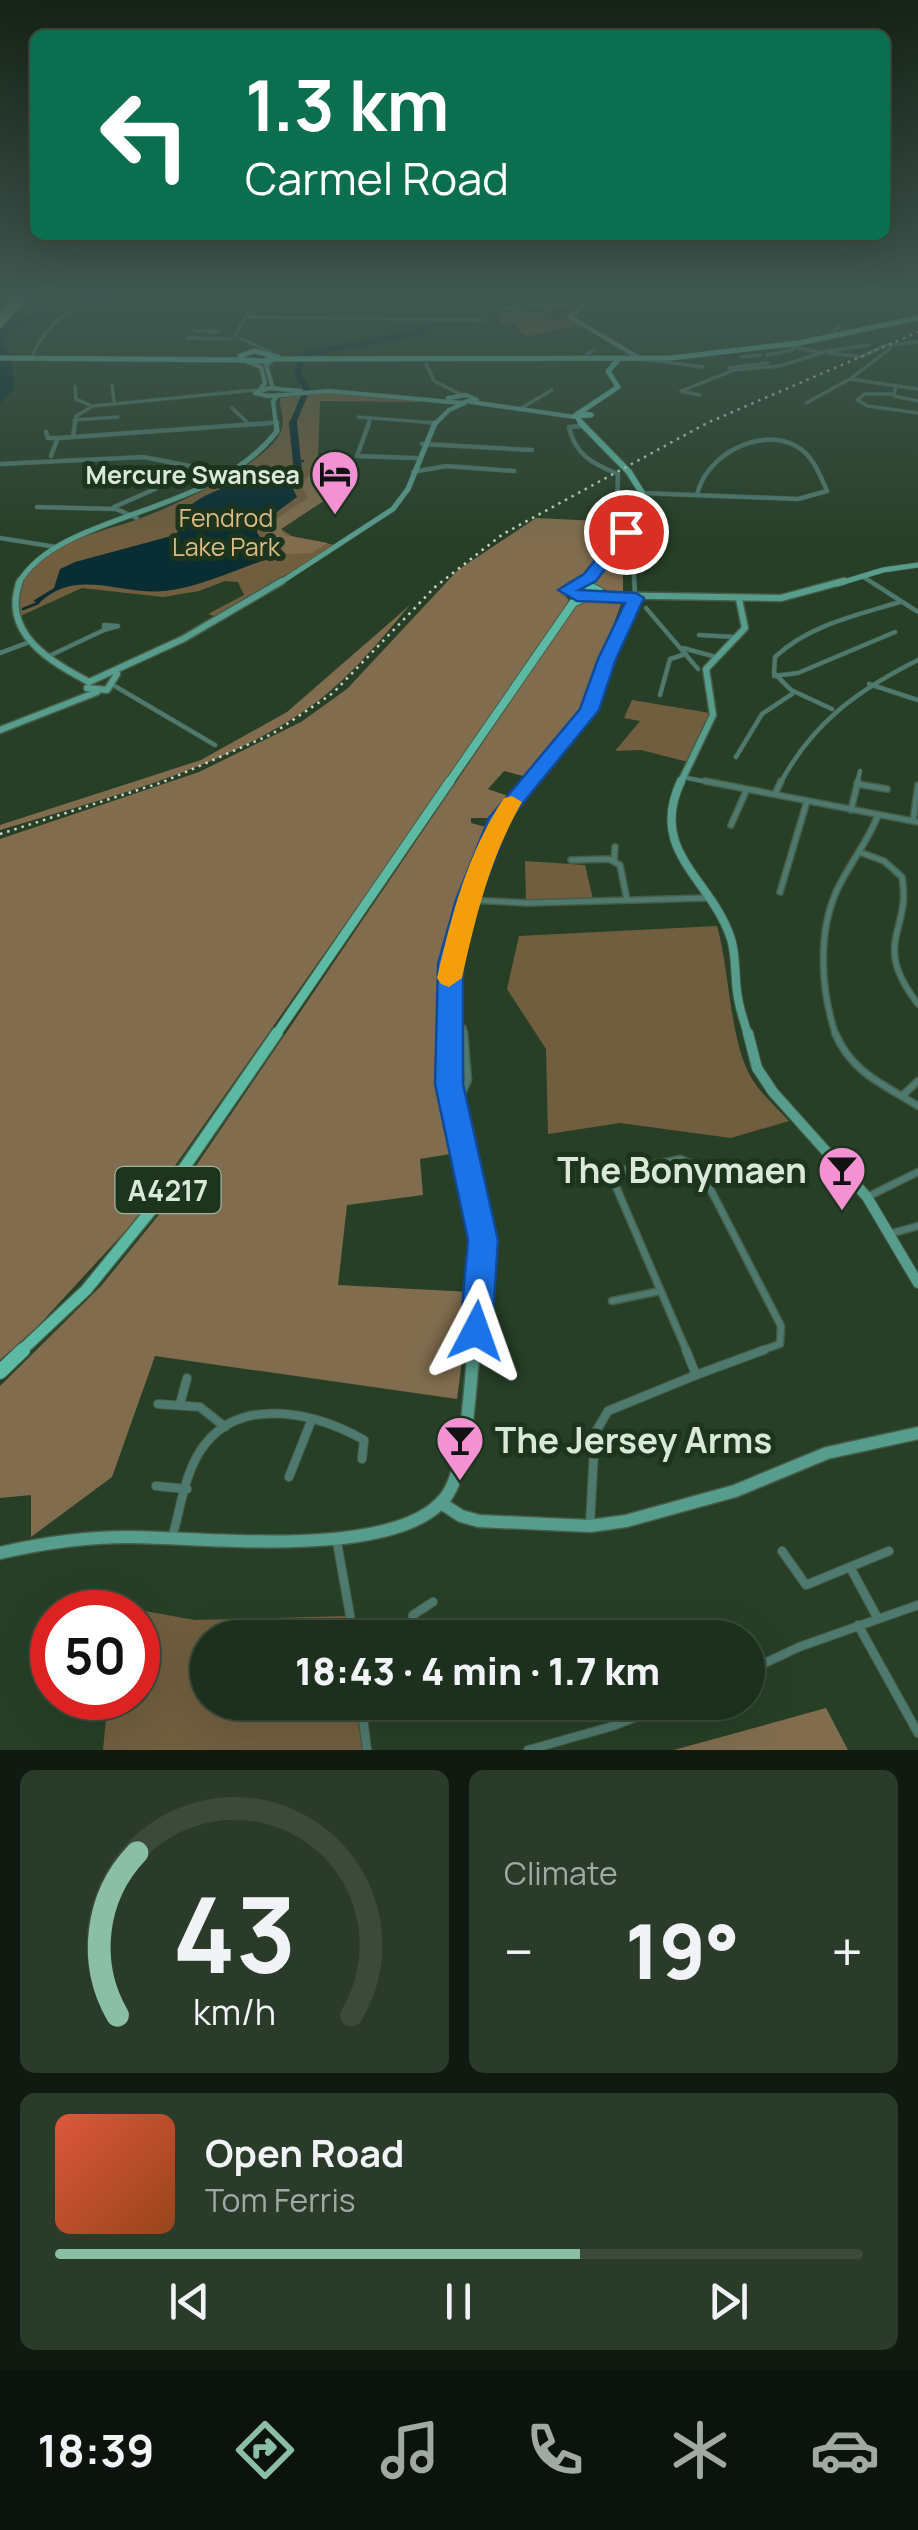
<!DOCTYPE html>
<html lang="en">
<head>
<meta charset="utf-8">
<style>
  body { margin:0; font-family:Manrope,sans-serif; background:#2a3b2a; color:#f1f3f6; height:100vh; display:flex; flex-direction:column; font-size:38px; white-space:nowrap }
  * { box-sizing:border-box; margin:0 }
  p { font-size:32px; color:#a0a9a4 }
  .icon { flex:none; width:55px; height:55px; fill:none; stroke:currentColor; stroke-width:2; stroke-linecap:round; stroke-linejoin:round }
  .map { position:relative; height:1750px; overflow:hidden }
  .side { display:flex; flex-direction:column; gap:20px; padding:20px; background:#101a10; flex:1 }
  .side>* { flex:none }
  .hud { position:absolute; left:30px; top:30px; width:860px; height:210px; border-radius:15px; box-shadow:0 10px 40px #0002,0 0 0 2px #3b4a3b; background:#0b6e4f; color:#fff; overflow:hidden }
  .speed { position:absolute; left:30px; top:1590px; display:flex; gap:20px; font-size:50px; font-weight:700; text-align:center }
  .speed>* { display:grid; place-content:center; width:130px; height:130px; border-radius:50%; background:#1d2f1d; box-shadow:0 10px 40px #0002,0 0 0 2px #3b4a3b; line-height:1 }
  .speed .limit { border:15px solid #d22; background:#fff; color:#111 }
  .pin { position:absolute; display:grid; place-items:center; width:85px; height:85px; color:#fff; margin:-42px; border:5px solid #fff; border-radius:50%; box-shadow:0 2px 10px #0007 }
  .me { position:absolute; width:110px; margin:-55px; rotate:4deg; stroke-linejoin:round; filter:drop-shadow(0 0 8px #0008) }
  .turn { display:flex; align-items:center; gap:35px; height:210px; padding:0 50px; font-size:45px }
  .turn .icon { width:130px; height:130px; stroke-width:2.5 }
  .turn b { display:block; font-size:70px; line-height:85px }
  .big { font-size:75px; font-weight:800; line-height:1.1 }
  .side .card { flex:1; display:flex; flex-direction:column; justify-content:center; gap:15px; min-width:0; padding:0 35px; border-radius:15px; background:#2a3b2a }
  .side .dial { align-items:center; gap:0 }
  .dial svg { height:260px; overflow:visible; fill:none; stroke:#3b4a3b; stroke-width:7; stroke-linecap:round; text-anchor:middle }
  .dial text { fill:#f1f3f6; stroke:none }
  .song { display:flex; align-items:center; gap:30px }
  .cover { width:120px; height:120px; border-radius:15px; background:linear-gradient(135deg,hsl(10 70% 55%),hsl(20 70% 35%)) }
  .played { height:10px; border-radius:5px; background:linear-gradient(90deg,#8abfa5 65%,#3b4a3b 65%) }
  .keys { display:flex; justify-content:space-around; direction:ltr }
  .heat { display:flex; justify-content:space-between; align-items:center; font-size:55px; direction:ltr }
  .side .tiles { flex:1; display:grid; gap:20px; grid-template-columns:1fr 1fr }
  .card:last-child { grid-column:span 2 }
  .trip { position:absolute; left:190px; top:1620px; width:575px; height:100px; border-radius:50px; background:#1d2f1d; box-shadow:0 10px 40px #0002,0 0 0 2px #3b4a3b; font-weight:800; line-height:100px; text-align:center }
  .tabs { display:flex; height:160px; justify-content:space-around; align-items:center; background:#0c130c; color:#a0a9a4 }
  .tabs .icon { width:70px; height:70px }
  .tabs .current { color:#8abfa5 }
  .tabs b { font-size:45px; color:#f1f3f6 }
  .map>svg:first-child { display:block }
  .green { fill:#715e3f }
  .forest { fill:#816d4e }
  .water { fill:#082d33 }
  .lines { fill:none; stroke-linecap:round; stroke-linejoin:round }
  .stream { stroke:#082d33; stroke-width:2.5 }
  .river-far1 { stroke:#082d33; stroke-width:6 }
  .river { stroke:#082d33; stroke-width:8 }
  .street-far4-casing { stroke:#475d47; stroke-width:4 }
  .street-far3-casing { stroke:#475d47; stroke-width:5 }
  .street-far2-casing { stroke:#475d47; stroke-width:8 }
  .street-far1-casing { stroke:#475d47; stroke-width:9 }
  .street-casing { stroke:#475d47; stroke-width:10 }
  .secondary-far5-casing { stroke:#475d47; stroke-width:5 }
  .secondary-far4-casing { stroke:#475d47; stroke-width:6 }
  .secondary-far3-casing { stroke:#475d47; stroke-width:9 }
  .secondary-far2-casing { stroke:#475d47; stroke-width:10 }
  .secondary-far1-casing { stroke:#475d47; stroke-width:12 }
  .secondary-casing { stroke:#475d47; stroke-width:15 }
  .primary-far5-casing { stroke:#475d47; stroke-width:6 }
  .primary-far4-casing { stroke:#475d47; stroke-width:8 }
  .primary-far3-casing { stroke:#475d47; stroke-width:10 }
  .primary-far2-casing { stroke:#475d47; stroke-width:11 }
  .primary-far1-casing { stroke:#475d47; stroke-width:14 }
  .primary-casing { stroke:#475d47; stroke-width:16 }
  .street-far4 { stroke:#4e796e; stroke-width:2.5 }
  .street-far3 { stroke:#4e796e; stroke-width:4 }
  .street-far2 { stroke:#4e796e; stroke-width:5 }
  .street-far1 { stroke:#4e796e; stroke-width:6 }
  .street { stroke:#4e796e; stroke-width:8 }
  .secondary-far5 { stroke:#579d8d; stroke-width:4 }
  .secondary-far4 { stroke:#579d8d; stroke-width:5 }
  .secondary-far3 { stroke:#579d8d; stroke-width:6 }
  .secondary-far2 { stroke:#579d8d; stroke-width:8 }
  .secondary-far1 { stroke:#579d8d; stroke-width:10 }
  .secondary { stroke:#579d8d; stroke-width:12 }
  .primary-far5 { stroke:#5bb9a4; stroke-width:5 }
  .primary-far4 { stroke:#5bb9a4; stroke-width:6 }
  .primary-far3 { stroke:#5bb9a4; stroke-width:8 }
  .primary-far2 { stroke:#5bb9a4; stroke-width:9 }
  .primary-far1 { stroke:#5bb9a4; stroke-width:11 }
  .primary { stroke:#5bb9a4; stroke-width:14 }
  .rail { stroke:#c7d6c6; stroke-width:2.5; stroke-dasharray:2.5 5; stroke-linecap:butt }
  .route { fill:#1a73e8; stroke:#114b97; stroke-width:2.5 }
  .slow { fill:#f59e0b }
  .labels { text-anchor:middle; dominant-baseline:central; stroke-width:10; stroke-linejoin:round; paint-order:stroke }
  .far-poi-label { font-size:25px; font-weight:bold; fill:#dae8d9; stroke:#1d341d; text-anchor:end }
  .far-park-label { font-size:25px; fill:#ddba83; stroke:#1d341d }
  .shield { fill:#1d341d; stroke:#a1b2a1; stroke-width:2.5 }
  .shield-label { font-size:28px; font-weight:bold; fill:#dae8d9 }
  .near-poi-label { font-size:35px; font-weight:bold; fill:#dae8d9; stroke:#1d341d; text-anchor:end }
</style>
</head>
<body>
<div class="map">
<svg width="918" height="1750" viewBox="0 0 918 1750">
  <rect width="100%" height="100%" fill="#273f27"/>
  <g class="green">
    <path d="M500,312H539L549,321L570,319L580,325L528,336L520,332L516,323H500Z"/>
    <path d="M326,392L422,398L420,402L320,401L318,457L340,458L335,470L345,477L334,494L281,529L295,538L335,545L217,617L208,614L244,595L238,582L225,581L199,591L163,597L82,588L18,617L15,610C18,599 20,584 27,574C50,541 101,532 136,520C169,508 274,462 282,428C285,418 279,407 280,398Z"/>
    <path d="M632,700L710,713L688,762L641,750L615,751L640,721L624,718Z"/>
    <path d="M525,861L585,865L593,899L526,902Z"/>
    <path d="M717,926C730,971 729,1040 752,1079C761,1094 777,1108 789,1121L731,1138L620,1123L548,1134L546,1049L507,989L519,936Z"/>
    <path d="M117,1606L195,1620L345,1616L348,1637L208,1638V1702L356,1703L362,1750H103L108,1698H138V1612H116Z"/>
  </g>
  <g class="forest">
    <path d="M311,474L342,481L334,494L281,529L285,535L328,543L312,553L286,554L265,531L271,522L308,498L301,484Z"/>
    <path d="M536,518L620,522V532L586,577L563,586L562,593L569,600L536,653L141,1214L38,1326L0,1360V839L199,772L301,722L347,689L458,570Z"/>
    <path d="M623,539V594L611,593L595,584L594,577Z"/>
    <path d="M601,597L623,599L582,708L527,777L504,771L488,789L508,796L489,818H471V823L486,827C459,896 439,971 440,1046C441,1081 450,1118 456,1153L420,1159L423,1195L347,1205L338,1285L471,1292L457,1399L155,1356L112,1477L31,1537V1495L0,1498V1386L101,1286L183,1185L576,605Z"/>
    <path d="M410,605C377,644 344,685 301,713C211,773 102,799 0,830V825L201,760L287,712Z"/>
    <path d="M826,1708L848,1750H674Z"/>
  </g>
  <g class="water">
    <path d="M63,298H70L71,302L57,312L10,328L3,344L10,352L15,388L0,403V331L13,321L62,305Z"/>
    <path d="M295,475L289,480L297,497L258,526L257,533L274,554L271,558C236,569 201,587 165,591C118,595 77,567 39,603L33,601L54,588L60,569L75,562L175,535L183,525V513C206,485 262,478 295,475Z"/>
  </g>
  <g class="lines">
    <g class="stream">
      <path d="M296,462L303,461"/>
      <path d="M23,609L38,603"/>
    </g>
    <path class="river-far1" d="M292,425L307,389L297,372L301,363L297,359L310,353L422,332L430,325L431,304L437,298"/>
    <path class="river" d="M293,423L298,472L294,474"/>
    <g class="street-far4-casing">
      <g id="street-far4">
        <path d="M483,298L533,306L580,305"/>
        <path d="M525,298H535"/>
        <path d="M506,302L499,308L521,309"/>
        <path d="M92,304L111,300L106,298"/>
        <path d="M547,311L558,306"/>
        <path d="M247,317L483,320"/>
        <path d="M195,331H219L209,333"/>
        <path d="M235,336L256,298"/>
        <path d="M830,336L839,327"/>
        <path d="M192,337L195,338H187Z"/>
        <path d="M195,338L230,339"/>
        <path d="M240,338L271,352"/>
        <path d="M790,346L818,352"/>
        <path d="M829,353L861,357L886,345L918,342"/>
        <path d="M33,354C48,322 71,304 106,298"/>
        <path d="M587,354L594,350"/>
        <path d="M767,355L792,350"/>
        <path d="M742,357L760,355"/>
        <path d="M641,359L703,367"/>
        <path d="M426,364L434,381L462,395"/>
        <path d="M729,368L768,363"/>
        <path d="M850,379L918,389"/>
        <path d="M112,385L114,402"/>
        <path d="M75,386L76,399L90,405"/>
        <path d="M896,386L894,396L918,401"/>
        <path d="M891,394H865L857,400L868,406L918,413"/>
        <path d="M700,395L681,391L734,370L779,366L828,351L869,345"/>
        <path d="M806,403L850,379L891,348"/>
        <path d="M232,408L249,424"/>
        <path d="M518,410L552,390"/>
        <path d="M358,417L436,423"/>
        <path d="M74,420L118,417"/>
        <path d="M75,425L76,416L93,406L257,390"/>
        <path d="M237,425L278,422"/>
        <path d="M368,425L370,419"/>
      </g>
    </g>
    <g class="street-far3-casing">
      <g id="street-far3">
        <path d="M369,423L357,456L416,458"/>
        <path d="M430,423H436"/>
        <path d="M583,426L569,427C575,455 593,464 618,474L617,507L636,513"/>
        <path d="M46,432L48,438H59L271,423"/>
        <path d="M73,437L75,423"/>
        <path d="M422,444L532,450"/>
        <path d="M51,456L57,440"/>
        <path d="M0,464L143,457L226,473"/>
        <path d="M413,472L446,466L514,471"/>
        <path d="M642,493L798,499L827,491C820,475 813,455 796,446C759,426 705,456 697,495"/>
        <path d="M37,507L116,509L137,518"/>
        <path d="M114,507L155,489"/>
        <path d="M0,538L56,547"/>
        <path d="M632,539L635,595"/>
        <path d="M862,576L918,612"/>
        <path d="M646,608L698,669"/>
        <path d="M104,625L118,626L104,630Z"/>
        <path d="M699,635L735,637"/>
        <path d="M683,648L716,657"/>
        <path d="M0,653L27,643"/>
        <path d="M49,656L104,630"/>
        <path d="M774,676L798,673L895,632"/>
        <path d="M869,684L918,700"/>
        <path d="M113,685L215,745"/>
        <path d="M660,695L670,659L686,654"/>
        <path d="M832,709L791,690L774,673L775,657C809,625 857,615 900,602"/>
        <path d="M736,757L762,714L792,694"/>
        <path d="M682,777L718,784"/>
        <path d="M780,784C812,723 858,690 918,660"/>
        <path d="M857,784L860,771"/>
      </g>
    </g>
    <g class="street-far2-casing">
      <g id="street-far2">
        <path d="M705,781L918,822"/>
        <path d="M857,784L887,789"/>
        <path d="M775,794L781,781"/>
        <path d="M851,810L858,781"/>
        <path d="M913,821L918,785"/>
        <path d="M731,825L747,789"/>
        <path d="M862,853L884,861L902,877C912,932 870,942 918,1004"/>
        <path d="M571,860L609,859L620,865L627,900"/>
        <path d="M614,861L615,847"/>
        <path d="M780,892L807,801"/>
        <path d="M469,900L528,903L705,898"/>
        <path d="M450,1022L463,1028L465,1036"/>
        <path d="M836,1036C821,991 817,934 837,890C849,864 868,842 878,815"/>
      </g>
    </g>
    <g class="street-far1-casing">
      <g id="street-far1">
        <path d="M835,1033C852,1073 883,1084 918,1106"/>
        <path d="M902,1096L918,1081"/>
        <path d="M455,1108L468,1080L464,1033"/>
        <path d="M867,1197L918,1172"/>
        <path d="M889,1234L918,1226"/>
        <path d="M612,1301L660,1291"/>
        <path d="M687,1352L614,1182L619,1171L681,1159L699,1167L781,1326L780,1344L757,1352"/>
      </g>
    </g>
    <g class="street-casing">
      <g id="street">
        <path d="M686,1350L696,1375"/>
        <path d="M696,1375L764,1350"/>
        <path d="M158,1404L200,1407L225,1427"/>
        <path d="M180,1404L187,1378"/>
        <path d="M289,1477L312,1419"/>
        <path d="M156,1486L187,1489"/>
        <path d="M590,1523L595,1433L608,1411L696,1375"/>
        <path d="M172,1538C181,1507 185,1468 206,1443C245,1395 318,1414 364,1440L362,1459"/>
        <path d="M337,1542L354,1638"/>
        <path d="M782,1551L806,1585L889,1551"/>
        <path d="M850,1567L877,1617"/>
        <path d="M858,1625L918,1733"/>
        <path d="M354,1637L410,1627"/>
        <path d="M411,1638L413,1615L433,1602"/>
        <path d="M748,1671L799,1647L918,1605"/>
        <path d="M361,1702L367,1750"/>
        <path d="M421,1702L423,1714"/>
        <path d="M528,1750L613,1726L674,1702"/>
      </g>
    </g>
    <g class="secondary-far5-casing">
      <g id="secondary-far5">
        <path d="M591,298L570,317L641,359"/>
        <path d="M248,362L261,367L265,383L260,389"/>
        <path d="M272,385L266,365L273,360"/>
        <path d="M301,391L269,388L255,393L268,396L329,391L462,403L474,399"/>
        <path d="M448,398L466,395L477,400"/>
        <path d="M471,402L575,417"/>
        <path d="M276,425L273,401L278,395"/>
        <path d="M434,425L449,410L465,403"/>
      </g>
    </g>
    <g class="secondary-far4-casing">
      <g id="secondary-far4">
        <path d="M18,584C59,511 212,517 277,431L276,423"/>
        <path d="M278,584L393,509L408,489L435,423"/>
        <path d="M837,584L883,570L918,565"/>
      </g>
    </g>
    <g class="secondary-far3-casing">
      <g id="secondary-far3">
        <path d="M20,581C0,633 51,662 89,682"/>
        <path d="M594,595L781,598L844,581"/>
        <path d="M89,682L183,639L282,581"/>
        <path d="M87,688L107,690L117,674"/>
        <path d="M0,730L97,692"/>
        <path d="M527,784L589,710L607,659L636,599"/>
        <path d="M680,784L713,715L706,669L745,628L739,599"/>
      </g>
    </g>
    <g class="secondary-far2-casing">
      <g id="secondary-far2">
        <path d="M681,781C648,851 709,877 730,936C737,954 734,978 738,998C740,1011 745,1023 748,1036"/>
        <path d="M449,1036L450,964L467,900L499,817L529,781"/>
      </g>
    </g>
    <g class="secondary-far1-casing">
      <g id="secondary-far1">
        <path d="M449,1033V1084L483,1240L473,1352"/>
        <path d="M748,1033L757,1068L773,1092L867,1197L918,1283"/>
      </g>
    </g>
    <g class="secondary-casing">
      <g id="secondary">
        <path d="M441,1503L461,1516L479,1521L590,1526L626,1521L735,1491L827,1453L918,1433"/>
        <path d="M0,1553C43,1543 84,1537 128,1537C203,1537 395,1561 445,1498C468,1469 469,1388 474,1350"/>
      </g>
    </g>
    <g class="primary-far5-casing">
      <g id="primary-far5">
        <path d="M0,317L16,298"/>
        <path d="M0,325L25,298"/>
        <path d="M254,351L278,357L264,361L243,360L240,356Z"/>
        <path d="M0,358L243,360"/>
        <path d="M276,359L671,358L799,343L918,318"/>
        <path d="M579,413L618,387L608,371L618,360"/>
        <path d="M579,413L591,415L575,416Z"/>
        <path d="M578,418L582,425"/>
      </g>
    </g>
    <g class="primary-far4-casing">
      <g id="primary-far4">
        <path d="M577,583C611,564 633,530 642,493L629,472L581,423"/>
        <path d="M579,584H586"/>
      </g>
    </g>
    <g class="primary-far3-casing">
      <g id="primary-far3">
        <path d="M583,583L599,591L585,597L567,592L570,586Z"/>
        <path d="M448,784L573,603L585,597"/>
      </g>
    </g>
    <g class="primary-far2-casing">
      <path id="primary-far2" d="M275,1036L450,781"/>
    </g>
    <g class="primary-far1-casing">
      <path id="primary-far1" d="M20,1352L86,1290L175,1181L277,1033"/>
    </g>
    <g class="primary-casing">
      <path id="primary" d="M0,1372L23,1350"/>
    </g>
    <use href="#street-far4" class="street-far4"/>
    <use href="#street-far3" class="street-far3"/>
    <use href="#street-far2" class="street-far2"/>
    <use href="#street-far1" class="street-far1"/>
    <use href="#street" class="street"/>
    <use href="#secondary-far5" class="secondary-far5"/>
    <use href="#secondary-far4" class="secondary-far4"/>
    <use href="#secondary-far3" class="secondary-far3"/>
    <use href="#secondary-far2" class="secondary-far2"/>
    <use href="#secondary-far1" class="secondary-far1"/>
    <use href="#secondary" class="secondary"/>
    <use href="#primary-far5" class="primary-far5"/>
    <use href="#primary-far4" class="primary-far4"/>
    <use href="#primary-far3" class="primary-far3"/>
    <use href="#primary-far2" class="primary-far2"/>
    <use href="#primary-far1" class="primary-far1"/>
    <use href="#primary" class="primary"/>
    <path class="rail" d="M0,834L163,782L272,734L333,693L435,587L503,534L707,423L918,332"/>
  </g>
  <linearGradient id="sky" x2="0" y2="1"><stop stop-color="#152315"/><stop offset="0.55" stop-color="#415852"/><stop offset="1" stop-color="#415852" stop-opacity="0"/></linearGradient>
  <rect width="918" height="543" fill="url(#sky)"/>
  <path class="route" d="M620,529L633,532L596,581L579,590L636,593L644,598L616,659L599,710L510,819L479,900L463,964V1084L498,1240L492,1331L487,1341L476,1345L465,1341L460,1331L468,1240L435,1084L438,964L456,900L489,818L580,709L598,659L625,603L577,601L558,590L584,574Z"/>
  <path class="slow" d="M512,796L522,802C490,858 476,915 462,978L449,987L441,984L437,978C452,914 467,854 504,798Z"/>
  <defs>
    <g id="hotel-pin" transform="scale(2.5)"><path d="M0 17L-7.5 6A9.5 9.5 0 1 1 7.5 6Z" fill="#f491d3" stroke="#1d341d"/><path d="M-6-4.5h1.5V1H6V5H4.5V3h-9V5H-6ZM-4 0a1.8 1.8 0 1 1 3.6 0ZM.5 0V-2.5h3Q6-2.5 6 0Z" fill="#111"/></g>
    <g id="bar-pin" transform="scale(2.5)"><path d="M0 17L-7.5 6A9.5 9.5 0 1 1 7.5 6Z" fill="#f491d3" stroke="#1d341d"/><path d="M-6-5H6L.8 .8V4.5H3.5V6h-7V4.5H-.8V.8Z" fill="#111"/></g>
  </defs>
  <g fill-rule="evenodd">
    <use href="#hotel-pin" x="335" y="474"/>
    <use href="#bar-pin" x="842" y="1170"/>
    <use href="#bar-pin" x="460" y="1440"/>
  </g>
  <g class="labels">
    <g class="far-poi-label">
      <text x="300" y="474">Mercure Swansea</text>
    </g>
    <g class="far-park-label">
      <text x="226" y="517">Fendrod<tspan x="226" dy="29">Lake Park</tspan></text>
    </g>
    <rect class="shield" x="115.5" y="1167" width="105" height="46" rx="8"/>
    <g class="shield-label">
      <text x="168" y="1190">A4217</text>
    </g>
    <g class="near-poi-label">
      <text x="807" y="1170">The Bonymaen</text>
      <text x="495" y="1440" text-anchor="start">The Jersey Arms</text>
    </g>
  </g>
</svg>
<div class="speed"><div class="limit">50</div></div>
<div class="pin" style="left:626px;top:532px;background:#d93025"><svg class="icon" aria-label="arrive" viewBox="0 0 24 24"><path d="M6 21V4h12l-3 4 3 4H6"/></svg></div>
<svg class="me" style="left:476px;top:1331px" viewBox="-20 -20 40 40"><path d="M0-17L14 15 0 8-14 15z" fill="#1a73e8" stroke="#fff" stroke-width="4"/></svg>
<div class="trip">18:43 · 4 min · 1.7 km</div>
<div class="hud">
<div class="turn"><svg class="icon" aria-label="left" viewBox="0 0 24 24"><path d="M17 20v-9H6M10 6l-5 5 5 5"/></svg><div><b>1.3 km</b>Carmel Road</div></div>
</div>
</div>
<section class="side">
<div class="tiles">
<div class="card dial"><svg viewBox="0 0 100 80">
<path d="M14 69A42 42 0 1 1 86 69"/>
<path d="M14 69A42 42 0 0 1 20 19" stroke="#8abfa5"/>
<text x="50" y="56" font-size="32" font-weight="700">43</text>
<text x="50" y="72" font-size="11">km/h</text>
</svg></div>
<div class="card"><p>Climate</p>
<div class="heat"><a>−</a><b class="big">19°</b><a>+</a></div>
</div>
<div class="card">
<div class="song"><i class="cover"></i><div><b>Open Road</b><p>Tom Ferris</p></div></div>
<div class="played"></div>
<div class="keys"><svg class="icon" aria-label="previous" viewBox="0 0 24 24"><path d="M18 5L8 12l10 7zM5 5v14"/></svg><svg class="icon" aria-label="pause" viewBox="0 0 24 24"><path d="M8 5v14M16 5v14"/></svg><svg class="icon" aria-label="next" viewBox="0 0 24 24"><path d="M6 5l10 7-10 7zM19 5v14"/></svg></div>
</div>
</div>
</section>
<nav class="tabs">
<b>18:39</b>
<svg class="icon current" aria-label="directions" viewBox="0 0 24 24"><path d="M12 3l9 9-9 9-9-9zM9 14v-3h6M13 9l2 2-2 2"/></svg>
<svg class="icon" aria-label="music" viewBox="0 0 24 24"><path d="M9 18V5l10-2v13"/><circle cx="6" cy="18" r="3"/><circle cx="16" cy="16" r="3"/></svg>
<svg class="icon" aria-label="phone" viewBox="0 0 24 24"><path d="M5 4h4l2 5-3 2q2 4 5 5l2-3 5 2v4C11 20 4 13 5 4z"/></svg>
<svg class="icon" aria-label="climate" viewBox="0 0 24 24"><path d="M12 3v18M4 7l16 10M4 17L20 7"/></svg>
<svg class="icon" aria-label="car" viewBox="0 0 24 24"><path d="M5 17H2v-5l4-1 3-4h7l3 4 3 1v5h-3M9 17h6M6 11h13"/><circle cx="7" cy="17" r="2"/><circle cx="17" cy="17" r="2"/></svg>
</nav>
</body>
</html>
